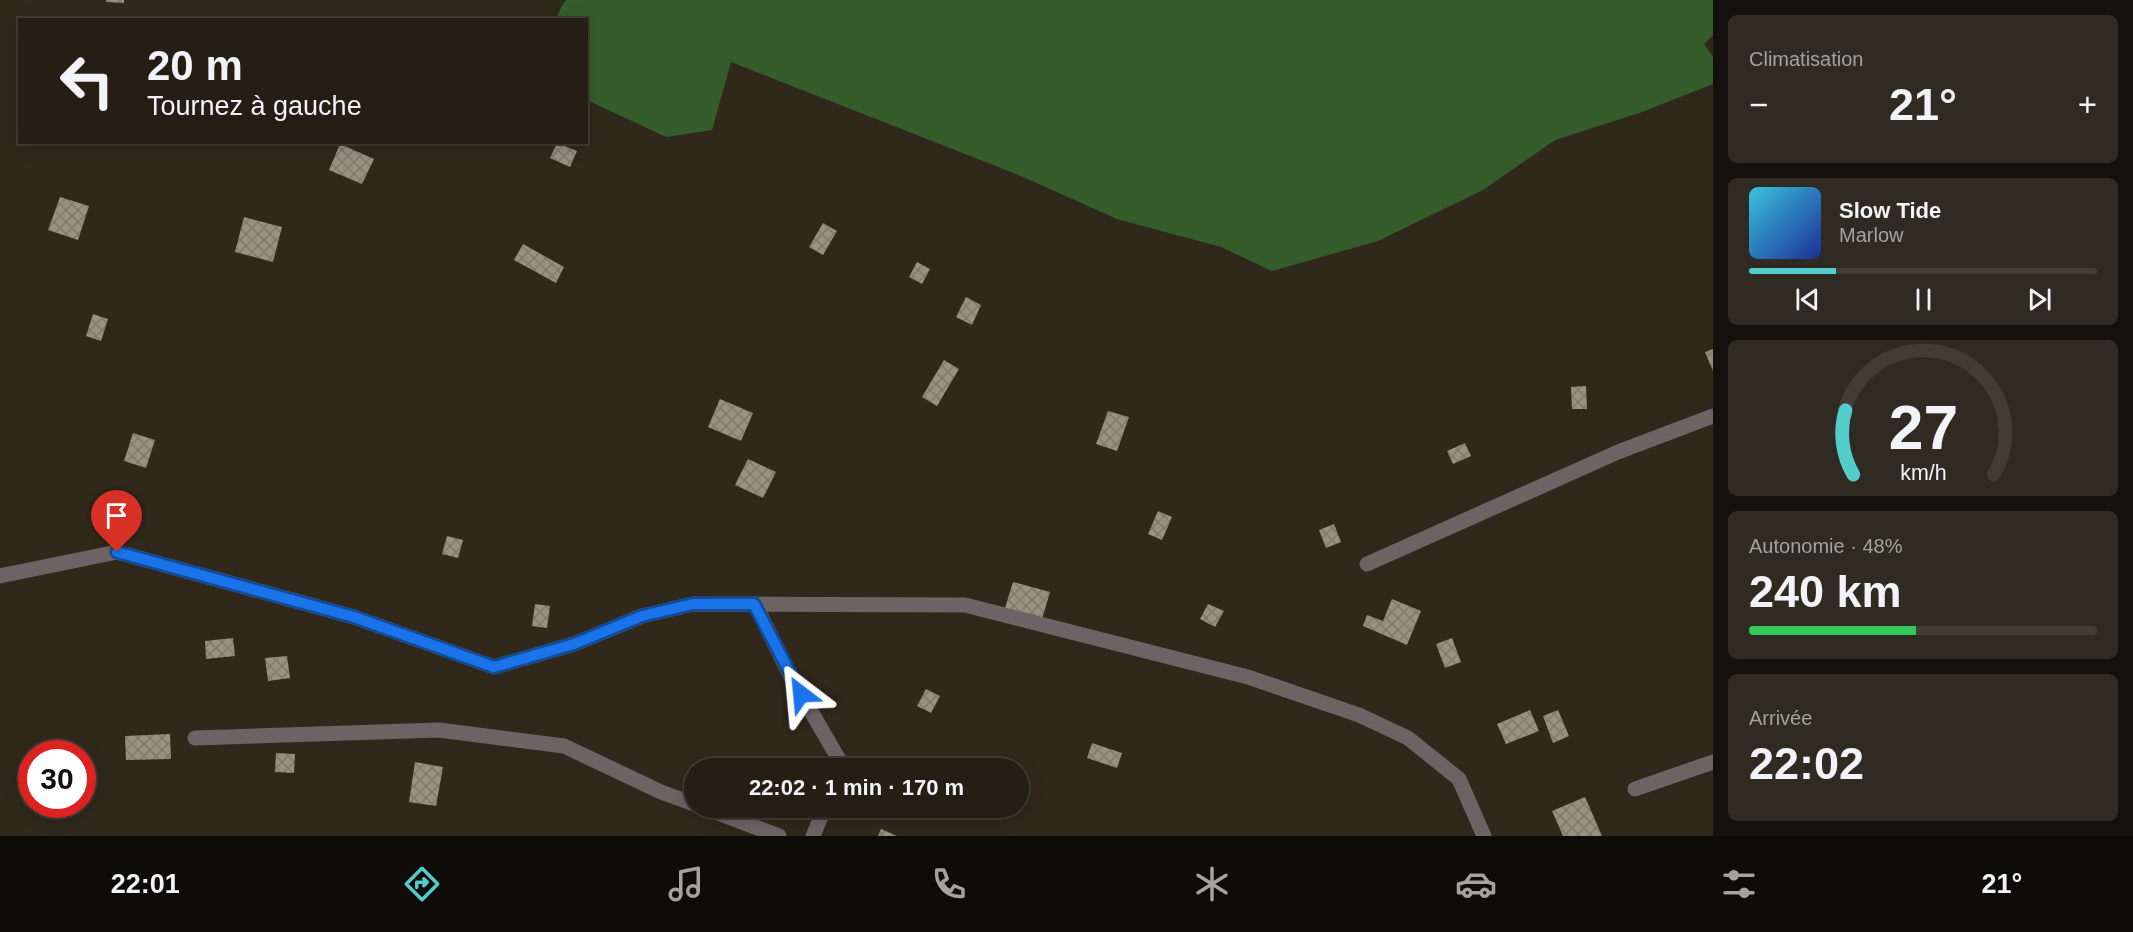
<!DOCTYPE html>
<html lang="fr">
<head>
<meta charset="utf-8">
<style>
  body { margin:0; font-family:Arial,sans-serif; background:#302b22; color:#f1f3f6; height:100vh; display:flex; flex-direction:column; font-size:22px; white-space:nowrap }
  * { box-sizing:border-box; margin:0 }
  p { font-size:20px; color:#a3a2a0 }
  .icon { flex:none; width:33px; height:33px; fill:none; stroke:currentColor; stroke-width:2; stroke-linecap:round; stroke-linejoin:round }
  .map { position:relative; flex:1; overflow:hidden }
  .sheet { display:flex; flex-direction:column; gap:15px; padding:15px; background:#14100b; width:420px }
  .sheet>* { flex:none }
  .top-card { position:absolute; left:18px; top:18px; width:570px; height:126px; border-radius:0px; box-shadow:0 3px 15px #0003,0 0 0 2px #413c34; background:#241e14; color:#f1f3f6; overflow:hidden }
  .speed { position:absolute; left:18px; top:740px; display:flex; gap:12px; font-size:30px; font-weight:700; text-align:center }
  .speed>* { display:grid; place-content:center; width:78px; height:78px; border-radius:50%; background:#241e14; box-shadow:0 3px 15px #0003,0 0 0 2px #413c34; line-height:1 }
  .speed .limit { border:9px solid #d22; background:#fff; color:#111 }
  .pin { position:absolute; display:grid; place-items:center; width:51px; height:51px; color:#fff; margin:-62px -26px; border-radius:50% 50% 50% 0; rotate:-45deg; box-shadow:0 0 6px #0007 }
  .pin .icon { rotate:45deg }
  .me { position:absolute; width:66px; margin:-33px; rotate:331deg; stroke-linejoin:round; filter:drop-shadow(0 0 4px #0008) }
  .turn { display:flex; align-items:center; gap:21px; height:126px; padding:0 30px; font-size:27px }
  .turn .icon { width:78px; height:78px; stroke-width:2.5 }
  .turn b { display:block; font-size:42px; line-height:51px }
  .big { font-size:45px; font-weight:700; line-height:1.1 }
  .sheet .widget { flex:1; display:flex; flex-direction:column; justify-content:center; gap:9px; min-width:0; padding:0 21px; border-radius:9px; background:#302b22 }
  .sheet .dial { align-items:center; gap:0 }
  .dial svg { height:156px; overflow:visible; fill:none; stroke:#413c34; stroke-width:7; stroke-linecap:round; text-anchor:middle }
  .dial text { fill:#f1f3f6; stroke:none }
  .song { display:flex; align-items:center; gap:18px }
  .cover { width:72px; height:72px; border-radius:9px; background:linear-gradient(135deg,hsl(190 70% 55%),hsl(230 70% 35%)) }
  .played { height:6px; border-radius:3px; background:linear-gradient(90deg,#52cdcc 25%,#413c34 25%) }
  .keys { display:flex; justify-content:space-around; direction:ltr }
  .heat { display:flex; justify-content:space-between; align-items:center; font-size:33px; direction:ltr }
  .charge { height:9px; border-radius:4px; background:linear-gradient(90deg,#34c759 48%,#413c34 0) }
  .trip { position:absolute; left:684px; top:758px; width:345px; height:60px; border-radius:30px; background:#241e14; box-shadow:0 3px 15px #0003,0 0 0 2px #413c34; font-weight:700; line-height:60px; text-align:center }
  .tabs { display:flex; height:96px; justify-content:space-around; align-items:center; background:#0e0c08; color:#a3a2a0 }
  .tabs .icon { width:42px; height:42px }
  .tabs .current { color:#52cdcc }
  .tabs b { font-size:27px; color:#f1f3f6 }
  main { display:flex; flex:1; min-height:0 }
  .map>svg:first-child { display:block }
  .grass { fill:#355d2b }
  .building { fill:url(#building-cross-hatch) }
  .lines { fill:none; stroke-linecap:round; stroke-linejoin:round }
  .minor { stroke:#6c6364; stroke-width:15 }
  .route-casing { stroke:#114b97; stroke-width:15 }
  .route { stroke:#1a73e8; stroke-width:10 }
</style>
</head>
<body>
<main>
<div class="map">
<svg width="1713" height="836" viewBox="0 0 1713 836">
  <defs>
    <pattern id="building-cross-hatch" width="8" height="8" patternUnits="userSpaceOnUse" patternTransform="scale(1.5)"><rect width="8" height="8" fill="#9a9080"/><path d="M0 0l8 8M0 8l8-8" fill="none" stroke="#80796d"/></pattern>
  </defs>
  <rect width="100%" height="100%" fill="#30281b"/>
  <path class="grass" d="M566,0H1713V35L1704,44L1713,57V84L1642,112L1555,140L1483,190L1378,241L1272,271L1221,247L1117,219L1021,176L731,62L712,130L666,137L587,100L586,20L556,19L561,7Z"/>
  <g class="building">
    <path d="M106,0H124V3L106,2Z"/>
    <path d="M557,143L577,151L570,167L550,158Z"/>
    <path d="M340,144L374,159L362,184L329,170Z"/>
    <path d="M60,197L89,206L78,240L48,230Z"/>
    <path d="M244,217L282,227L273,262L235,252Z"/>
    <path d="M823,223L837,231L823,255L809,247Z"/>
    <path d="M523,244L564,267L556,283L514,260Z"/>
    <path d="M917,262L930,269L922,284L909,277Z"/>
    <path d="M966,297L981,305L972,325L956,317Z"/>
    <path d="M93,314L108,319L101,341L86,336Z"/>
    <path d="M1713,349V371L1705,352Z"/>
    <path d="M944,360L959,369L937,406L922,397Z"/>
    <path d="M1586,386L1587,409H1572L1571,387Z"/>
    <path d="M720,399L753,413L741,441L708,427Z"/>
    <path d="M1108,411L1129,417L1117,451L1096,444Z"/>
    <path d="M133,433L155,440L146,468L124,461Z"/>
    <path d="M1465,443L1471,456L1453,464L1447,451Z"/>
    <path d="M748,459L776,472L763,498L735,485Z"/>
    <path d="M1158,511L1172,517L1162,540L1148,534Z"/>
    <path d="M1334,524L1341,542L1326,548L1319,530Z"/>
    <path d="M447,536L463,540L458,558L442,554Z"/>
    <path d="M1013,582L1050,592L1042,619L1005,608Z"/>
    <path d="M1392,599L1421,611L1407,645L1363,626L1367,615L1383,621Z"/>
    <path d="M535,604L550,606L547,628L532,626Z"/>
    <path d="M1208,604L1224,611L1215,627L1200,619Z"/>
    <path d="M233,638L235,656L206,659L205,641Z"/>
    <path d="M1452,638L1461,662L1445,668L1436,644Z"/>
    <path d="M287,656L290,678L268,681L265,658Z"/>
    <path d="M926,689L940,696L931,713L917,706Z"/>
    <path d="M1530,710L1539,731L1506,744L1497,724Z"/>
    <path d="M1558,710L1569,736L1553,743L1543,716Z"/>
    <path d="M170,734L171,759L126,760L125,736Z"/>
    <path d="M1092,743L1122,753L1117,768L1087,758Z"/>
    <path d="M276,753L295,754L294,773L275,772Z"/>
    <path d="M415,762L443,767L436,806L409,802Z"/>
    <path d="M1585,797L1602,836H1563L1552,811Z"/>
    <path d="M881,829L897,836H878Z"/>
  </g>
  <g class="lines">
    <g class="minor">
      <path d="M1367,564L1618,452L1713,416"/>
      <path d="M0,576L117,552L354,617L494,667L574,644L642,616L693,604L965,605L1248,677L1359,715L1408,738L1459,779L1484,836"/>
      <path d="M755,604L791,677L841,763L839,768"/>
      <path d="M195,738L439,730L564,746L661,792L694,804"/>
      <path d="M1635,789L1713,762"/>
      <path d="M702,807L779,836"/>
      <path d="M813,836L825,807"/>
    </g>
  </g>
  <g class="lines">
    <g class="route-casing">
      <path id="route" d="M117,552L354,617L494,667L574,644L642,616L693,604H754L801,694"/>
    </g>
    <use href="#route" class="route"/>
  </g>
</svg>
<div class="speed"><div class="limit">30</div></div>
<div class="pin" style="left:117px;top:552px;background:#d93025"><svg class="icon" aria-label="arrive" viewBox="0 0 24 24"><path d="M6 21V4h12l-3 4 3 4H6"/></svg></div>
<svg class="me" style="left:801px;top:694px" viewBox="-20 -20 40 40"><path d="M0-17L14 15 0 8-14 15z" fill="#1a73e8" stroke="#fff" stroke-width="4"/></svg>
<div class="trip">22:02 · 1 min · 170 m</div>
<div class="top-card">
<div class="turn"><svg class="icon" aria-label="left" viewBox="0 0 24 24"><path d="M17 20v-9H6M10 6l-5 5 5 5"/></svg><div><b>20 m</b>Tournez à gauche</div></div>
</div>
</div>
<section class="sheet">
<div class="widget"><p>Climatisation</p>
<div class="heat"><a>−</a><b class="big">21°</b><a>+</a></div>
</div>
<div class="widget">
<div class="song"><i class="cover"></i><div><b>Slow Tide</b><p>Marlow</p></div></div>
<div class="played"></div>
<div class="keys"><svg class="icon" aria-label="previous" viewBox="0 0 24 24"><path d="M18 5L8 12l10 7zM5 5v14"/></svg><svg class="icon" aria-label="pause" viewBox="0 0 24 24"><path d="M8 5v14M16 5v14"/></svg><svg class="icon" aria-label="next" viewBox="0 0 24 24"><path d="M6 5l10 7-10 7zM19 5v14"/></svg></div>
</div>
<div class="widget dial"><svg viewBox="0 0 100 80">
<path d="M14 69A42 42 0 1 1 86 69"/>
<path d="M14 69A42 42 0 0 1 10 36" stroke="#52cdcc"/>
<text x="50" y="56" font-size="32" font-weight="700">27</text>
<text x="50" y="72" font-size="11">km/h</text>
</svg></div>
<div class="widget"><p>Autonomie · 48%</p><b class="big">240 km</b><div class="charge"></div></div>
<div class="widget"><p>Arrivée</p><b class="big">22:02</b></div>
</section>
</main>
<nav class="tabs">
<b>22:01</b>
<svg class="icon current" aria-label="directions" viewBox="0 0 24 24"><path d="M12 3l9 9-9 9-9-9zM9 14v-3h6M13 9l2 2-2 2"/></svg>
<svg class="icon" aria-label="music" viewBox="0 0 24 24"><path d="M9 18V5l10-2v13"/><circle cx="6" cy="18" r="3"/><circle cx="16" cy="16" r="3"/></svg>
<svg class="icon" aria-label="phone" viewBox="0 0 24 24"><path d="M5 4h4l2 5-3 2q2 4 5 5l2-3 5 2v4C11 20 4 13 5 4z"/></svg>
<svg class="icon" aria-label="climate" viewBox="0 0 24 24"><path d="M12 3v18M4 7l16 10M4 17L20 7"/></svg>
<svg class="icon" aria-label="car" viewBox="0 0 24 24"><path d="M5 17H2v-5l4-1 3-4h7l3 4 3 1v5h-3M9 17h6M6 11h13"/><circle cx="7" cy="17" r="2"/><circle cx="17" cy="17" r="2"/></svg>
<svg class="icon" aria-label="filters" viewBox="0 0 24 24"><path d="M4 7h16M4 17h16"/><circle cx="9" cy="7" r="2"/><circle cx="15" cy="17" r="2"/></svg>
<b>21°</b>
</nav>
</body>
</html>
